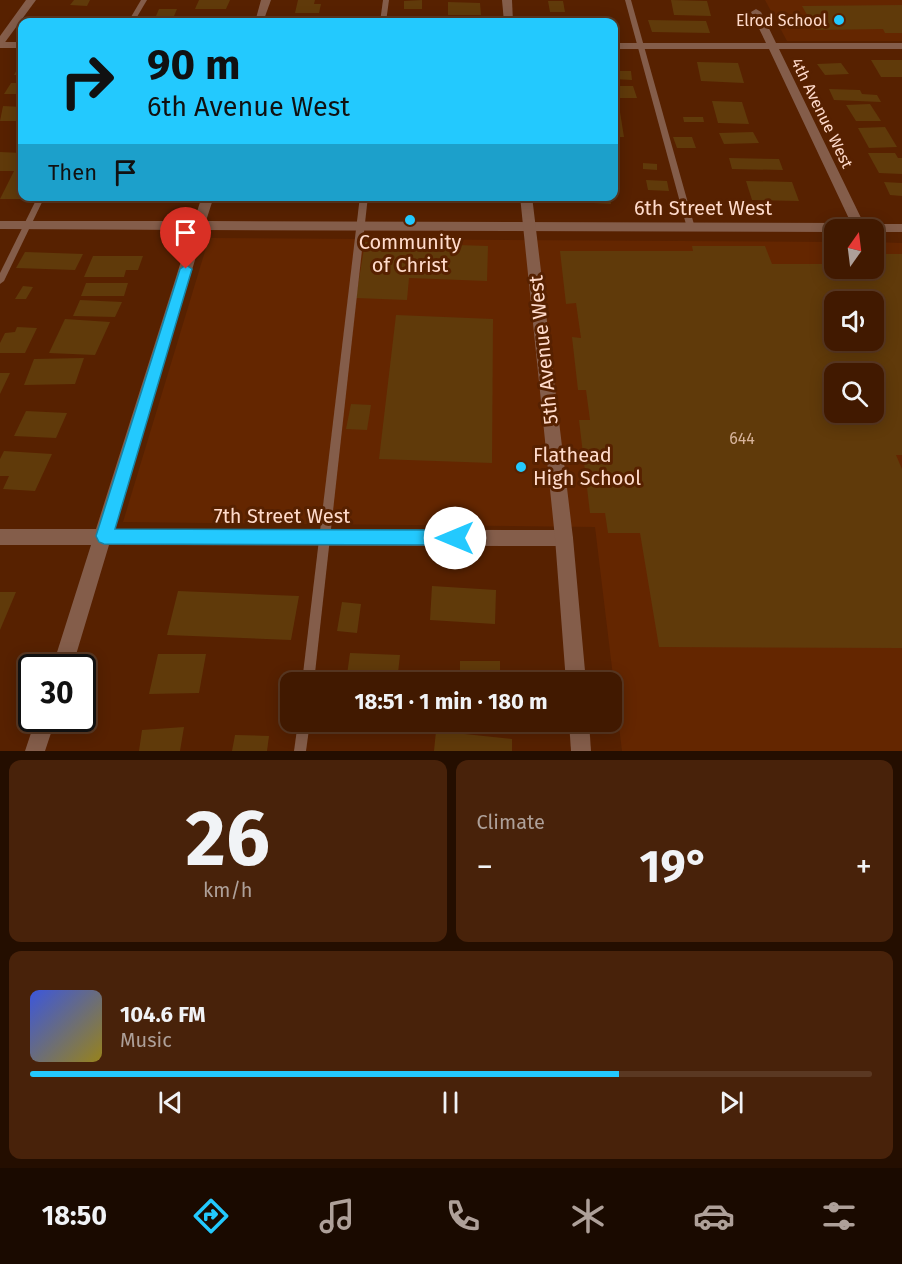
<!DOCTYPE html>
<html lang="en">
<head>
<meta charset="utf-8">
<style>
  body { margin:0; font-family:"Fira Sans",sans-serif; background:#48220a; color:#f1f3f6; height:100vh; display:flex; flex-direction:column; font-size:22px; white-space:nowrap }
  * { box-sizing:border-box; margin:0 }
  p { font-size:20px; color:#aea099 }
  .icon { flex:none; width:33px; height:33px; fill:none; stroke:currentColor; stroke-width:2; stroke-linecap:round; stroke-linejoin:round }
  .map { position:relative; height:751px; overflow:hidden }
  .side { display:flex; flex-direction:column; gap:9px; padding:9px; background:#240e00; flex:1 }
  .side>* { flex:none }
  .hud { position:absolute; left:18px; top:18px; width:600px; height:183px; border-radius:12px; box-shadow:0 3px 15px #0003,0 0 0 2px #5a3822; background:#23c9fe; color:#111; overflow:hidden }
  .needle { width:39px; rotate:14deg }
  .buttons { position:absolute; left:824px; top:219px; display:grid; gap:12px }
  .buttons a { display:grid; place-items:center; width:60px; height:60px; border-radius:12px; background:#411900; box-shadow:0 3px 15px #0003,0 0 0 2px #5a3822; font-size:30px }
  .speed { position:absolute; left:18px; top:654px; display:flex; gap:12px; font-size:30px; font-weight:700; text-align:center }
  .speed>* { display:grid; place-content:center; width:78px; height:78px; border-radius:50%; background:#411900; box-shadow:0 3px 15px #0003,0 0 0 2px #5a3822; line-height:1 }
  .speed .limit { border:3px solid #111; border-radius:9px; background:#fff; color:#111 }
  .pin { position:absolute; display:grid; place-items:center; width:51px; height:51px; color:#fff; margin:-62px -26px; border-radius:50% 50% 50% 0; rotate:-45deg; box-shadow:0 0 6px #0007 }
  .pin .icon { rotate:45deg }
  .me { position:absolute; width:66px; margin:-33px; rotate:270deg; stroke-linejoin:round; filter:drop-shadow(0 0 4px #0008) }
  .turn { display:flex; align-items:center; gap:21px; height:126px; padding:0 30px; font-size:27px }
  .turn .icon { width:78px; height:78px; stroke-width:2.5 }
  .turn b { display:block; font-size:42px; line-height:51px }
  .then { display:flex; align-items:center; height:57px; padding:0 30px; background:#0003; gap:12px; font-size:22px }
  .big { font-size:45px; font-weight:700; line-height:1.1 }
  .side .card { flex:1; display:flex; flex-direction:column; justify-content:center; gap:9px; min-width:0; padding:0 21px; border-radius:12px; background:#48220a }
  .side .dial { align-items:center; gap:0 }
  .dial b { font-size:78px; line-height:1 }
  .song { display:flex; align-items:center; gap:18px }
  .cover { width:72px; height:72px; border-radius:9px; background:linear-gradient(135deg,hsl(230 70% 55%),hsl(50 70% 35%)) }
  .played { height:6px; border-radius:3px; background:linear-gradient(90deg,#23c9fe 70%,#5a3822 70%) }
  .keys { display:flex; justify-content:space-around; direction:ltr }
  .heat { display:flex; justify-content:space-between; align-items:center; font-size:33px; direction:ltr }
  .side .tiles { flex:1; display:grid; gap:9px; grid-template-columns:1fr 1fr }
  .card:last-child { grid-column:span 2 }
  .trip { position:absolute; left:280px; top:672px; width:342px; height:60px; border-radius:12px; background:#411900; box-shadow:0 3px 15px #0003,0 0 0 2px #5a3822; font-weight:700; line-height:60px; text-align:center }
  .dock { display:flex; height:96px; justify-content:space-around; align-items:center; background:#1a0a00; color:#aea099 }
  .dock .icon { width:42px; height:42px }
  .dock .active { color:#23c9fe }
  .dock b { font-size:27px; color:#f1f3f6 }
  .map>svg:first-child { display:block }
  .built { fill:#642600; fill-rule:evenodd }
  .building { fill:#603a0a; fill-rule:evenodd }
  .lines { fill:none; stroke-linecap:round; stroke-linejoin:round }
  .service { fill:#845d4a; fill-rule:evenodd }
  .minor { fill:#845d4a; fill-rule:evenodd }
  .tertiary { fill:#845d4a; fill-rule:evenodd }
  .route { fill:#23c9fe; stroke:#1783a5; stroke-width:1.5 }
  .poi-dot { fill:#23c9fe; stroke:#572100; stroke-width:2 }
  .labels { text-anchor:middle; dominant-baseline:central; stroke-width:6; stroke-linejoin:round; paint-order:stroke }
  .far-poi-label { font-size:16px; fill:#ffdbcb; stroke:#572100; text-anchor:end }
  .far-street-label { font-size:16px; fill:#ffdbcb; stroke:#572100 }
  .number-label { font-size:16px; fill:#d7b39b }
  .street-label { font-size:20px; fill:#ffdbcb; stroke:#572100 }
  .poi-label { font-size:20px; fill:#ffdbcb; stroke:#572100 }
</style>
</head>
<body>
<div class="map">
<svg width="902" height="751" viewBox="0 0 902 751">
  <rect width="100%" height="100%" fill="#572100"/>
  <g class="built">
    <path d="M765,0H902V41H787Z"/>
    <path d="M209,238L834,242V268H873V242L902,243V751H622L595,527L123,522ZM834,302H873V340H834ZM834,374H873V412H834Z"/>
  </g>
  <g class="building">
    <path d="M74,0H90L87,6L70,5Z"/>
    <path d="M199,0H230L226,9H195Z"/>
    <path d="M298,0H315L314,4H321L319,13H295Z"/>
    <path d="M422,0V9H404V1Z"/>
    <path d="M671,0L707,1L711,16L674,15Z"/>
    <path d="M548,1H563L565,12H550Z"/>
    <path d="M448,2L480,3L481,15H448Z"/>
    <path d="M902,5V33H885L883,29L816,30L802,6Z"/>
    <path d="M159,9H177L174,16H156Z"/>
    <path d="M287,18L313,19L311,22H285Z"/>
    <path d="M43,19L72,20L70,22H40Z"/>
    <rect x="544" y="19" width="24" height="3"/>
    <path d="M648,20L706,21L710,33L652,32Z"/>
    <path d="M871,60H902V77H881Z"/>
    <path d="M697,62L738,63L744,83L701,81Z"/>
    <path d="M841,63L849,74L825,75L817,64Z"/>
    <path d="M20,64H22V79L17,80L20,75H14Z"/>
    <path d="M614,71H631L632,80L614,79Z"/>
    <path d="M11,83H22V94H4Z"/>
    <path d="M614,86H633L637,98H615Z"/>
    <path d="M829,89L860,90L862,94L877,95L881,102L834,100Z"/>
    <path d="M712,101L742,102L749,124L718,123Z"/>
    <path d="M870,104L881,121H856L846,105Z"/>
    <path d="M3,106L22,107V121H0Z"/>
    <path d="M614,111L620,112L624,137H614Z"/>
    <path d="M683,117H703L704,122H684Z"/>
    <path d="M885,127L897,147L869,148L858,128Z"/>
    <path d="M753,132L759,143L724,144L719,133Z"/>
    <path d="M673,137H692L696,148H677Z"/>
    <path d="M0,152L22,153V196H37L36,199H0L14,171H0Z"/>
    <path d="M868,153H895L898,158H902V174L879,173Z"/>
    <path d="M729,158L779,159L783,170L732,169Z"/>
    <path d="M643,163L657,164V170L643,169Z"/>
    <path d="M646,180L667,181L669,191L648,190Z"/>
    <path d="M746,181L792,182L799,201L752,200Z"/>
    <path d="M884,182L902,183V196L890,195Z"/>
    <path d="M53,196H90L89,199H51Z"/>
    <path d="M118,196H152L150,201L117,199Z"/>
    <path d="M415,196H464V201L415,199Z"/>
    <path d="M556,196H610L611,204L557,201Z"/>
    <path d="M365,242L488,246L487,281L409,278L407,300L356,298Z"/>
    <path d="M692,246H765L772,264H834V268H873V265H876L873,254H902V455H896L902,469V648L659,647L640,533H608L605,513H590L579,420H590L586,390H578L572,337L581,338L576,303L566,304L560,251H693ZM834,302H873V340H834ZM834,374H873V412H834Z"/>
    <path d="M25,252L83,254L75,270L16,268Z"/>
    <path d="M93,256H143L138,270H126L124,277H84Z"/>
    <path d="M86,283H128L124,296H81Z"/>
    <path d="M23,286L33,287L26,299H15Z"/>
    <path d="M80,300L122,302L115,317L73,316Z"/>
    <path d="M396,315L493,319L492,463L379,459Z"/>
    <path d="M65,319L110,322L95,355L49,353Z"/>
    <path d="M17,327L37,328L25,353H0V343L5,333L15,332Z"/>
    <path d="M84,358L75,384L24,385L34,359Z"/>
    <path d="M0,373H10L0,394Z"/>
    <path d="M351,404L371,405L367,430L346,429Z"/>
    <path d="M26,411L67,413L56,438L14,436Z"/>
    <path d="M4,451L52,454L35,491L3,489L9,476H0V459Z"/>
    <path d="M432,586L496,590L495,624L430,620Z"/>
    <path d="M178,591L299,596L291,640L167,635Z"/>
    <path d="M0,592H16L0,630Z"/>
    <path d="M342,602L361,604L357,633L337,631Z"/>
    <path d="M350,653L400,655L397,682H346Z"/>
    <path d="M158,654H206L199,693L149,694Z"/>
    <rect x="460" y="661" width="40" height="21"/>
    <path d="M184,727L180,751H139L142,730Z"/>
    <path d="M436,731L512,739V751H434Z"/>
    <path d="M235,735L269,736L267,751H232Z"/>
  </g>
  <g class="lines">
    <g class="service">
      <path d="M141,0H147L134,22H128Z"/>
      <path d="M383,0H389L386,22H380Z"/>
      <path d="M625,0H631L695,228L694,230L691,231L687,228Z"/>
      <path d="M38,196H45L4,281L0,284V273Z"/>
      <path d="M360,196H368L314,682H302Z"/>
      <path d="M298,722H310L306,751H294Z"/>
    </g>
    <g class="minor">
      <path d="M261,0H271L263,22H255Z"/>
      <path d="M756,9L761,12L776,43H902V49H779L864,224H902V232H873V230H834V232L204,230L114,529L564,530L570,532L573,538L570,544L564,546L109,545L72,668H52L91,545H0V529H96L191,230L0,229V221H194L202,196H214L206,221L851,223L769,49H614V43H766L751,12Z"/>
      <rect x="0" y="42" width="22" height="6"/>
      <path d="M36,718H56L45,751H25Z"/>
    </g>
    <g class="tertiary">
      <path d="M26,0H36L3,45L0,46V36Z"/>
      <path d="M502,0H512L513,22H504Z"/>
      <path d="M520,196H532L573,538L586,682H566L555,538Z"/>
      <path d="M569,722H589L591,751H571Z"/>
    </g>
  </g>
  <path class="route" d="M186,265L192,269L115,529L455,530L460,532L463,538L460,543L455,545L104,544L99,542L96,536L180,269Z"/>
  <g class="poi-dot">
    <circle cx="839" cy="20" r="6"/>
    <circle cx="410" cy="220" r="6"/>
    <circle cx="521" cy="467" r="6"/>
  </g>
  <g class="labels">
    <g class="far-poi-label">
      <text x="827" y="20">Elrod School</text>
    </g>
    <g class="far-street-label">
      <text transform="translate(822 113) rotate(64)">4th Avenue West</text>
    </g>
    <g class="number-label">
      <text x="742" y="438">644</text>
    </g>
    <g class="street-label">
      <text x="703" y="208">6th Street West</text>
      <text transform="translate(543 350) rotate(-96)">5th Avenue West</text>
      <text x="282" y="516">7th Street West</text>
    </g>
    <g class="poi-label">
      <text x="410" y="242">Community<tspan x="410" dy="23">of Christ</tspan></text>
      <text x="533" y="455" text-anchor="start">Flathead<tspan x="533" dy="23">High School</tspan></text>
    </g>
  </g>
</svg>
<div class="buttons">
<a><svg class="needle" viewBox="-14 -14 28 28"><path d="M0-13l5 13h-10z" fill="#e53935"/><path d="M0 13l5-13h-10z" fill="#aea099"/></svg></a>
<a><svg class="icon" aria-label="sound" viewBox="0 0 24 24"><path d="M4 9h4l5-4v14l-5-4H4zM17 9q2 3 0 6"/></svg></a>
<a><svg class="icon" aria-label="search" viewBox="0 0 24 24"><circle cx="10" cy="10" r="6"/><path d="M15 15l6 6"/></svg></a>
</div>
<div class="speed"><div class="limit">30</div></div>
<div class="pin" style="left:186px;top:269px;background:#d93025"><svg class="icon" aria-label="arrive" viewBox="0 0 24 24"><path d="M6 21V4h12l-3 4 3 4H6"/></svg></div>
<svg class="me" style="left:455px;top:538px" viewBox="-20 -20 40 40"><circle r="19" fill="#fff"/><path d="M0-13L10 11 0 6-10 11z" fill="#23c9fe"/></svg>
<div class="trip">18:51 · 1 min · 180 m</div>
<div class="hud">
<div class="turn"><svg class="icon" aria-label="right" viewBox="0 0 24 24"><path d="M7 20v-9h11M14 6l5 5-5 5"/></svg><div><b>90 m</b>6th Avenue West</div></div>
<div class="then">Then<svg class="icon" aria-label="arrive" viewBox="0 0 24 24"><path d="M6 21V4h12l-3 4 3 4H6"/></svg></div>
</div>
</div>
<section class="side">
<div class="tiles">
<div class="card dial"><b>26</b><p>km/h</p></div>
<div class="card"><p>Climate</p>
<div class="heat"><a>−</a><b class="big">19°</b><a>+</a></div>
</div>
<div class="card">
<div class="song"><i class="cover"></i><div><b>104.6 FM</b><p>Music</p></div></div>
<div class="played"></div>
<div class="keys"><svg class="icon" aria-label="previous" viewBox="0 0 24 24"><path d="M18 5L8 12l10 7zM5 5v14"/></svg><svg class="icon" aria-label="pause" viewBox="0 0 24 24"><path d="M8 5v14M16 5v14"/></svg><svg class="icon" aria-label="next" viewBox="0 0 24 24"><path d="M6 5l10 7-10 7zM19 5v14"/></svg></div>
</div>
</div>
</section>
<nav class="dock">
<b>18:50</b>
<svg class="icon active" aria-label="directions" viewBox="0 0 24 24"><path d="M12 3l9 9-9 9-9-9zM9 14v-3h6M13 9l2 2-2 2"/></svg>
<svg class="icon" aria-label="music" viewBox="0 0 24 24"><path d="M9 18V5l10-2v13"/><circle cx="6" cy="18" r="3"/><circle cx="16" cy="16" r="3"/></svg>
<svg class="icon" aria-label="phone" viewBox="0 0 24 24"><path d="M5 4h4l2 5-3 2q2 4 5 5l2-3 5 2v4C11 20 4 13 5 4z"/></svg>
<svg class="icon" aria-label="climate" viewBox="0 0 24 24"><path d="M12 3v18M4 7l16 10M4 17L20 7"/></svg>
<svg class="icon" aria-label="car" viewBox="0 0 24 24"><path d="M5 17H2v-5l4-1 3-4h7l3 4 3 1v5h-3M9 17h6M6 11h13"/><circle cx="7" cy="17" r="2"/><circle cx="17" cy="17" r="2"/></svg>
<svg class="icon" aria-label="filters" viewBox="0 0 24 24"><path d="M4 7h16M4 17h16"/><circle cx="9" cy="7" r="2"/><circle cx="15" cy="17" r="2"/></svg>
</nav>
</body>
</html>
